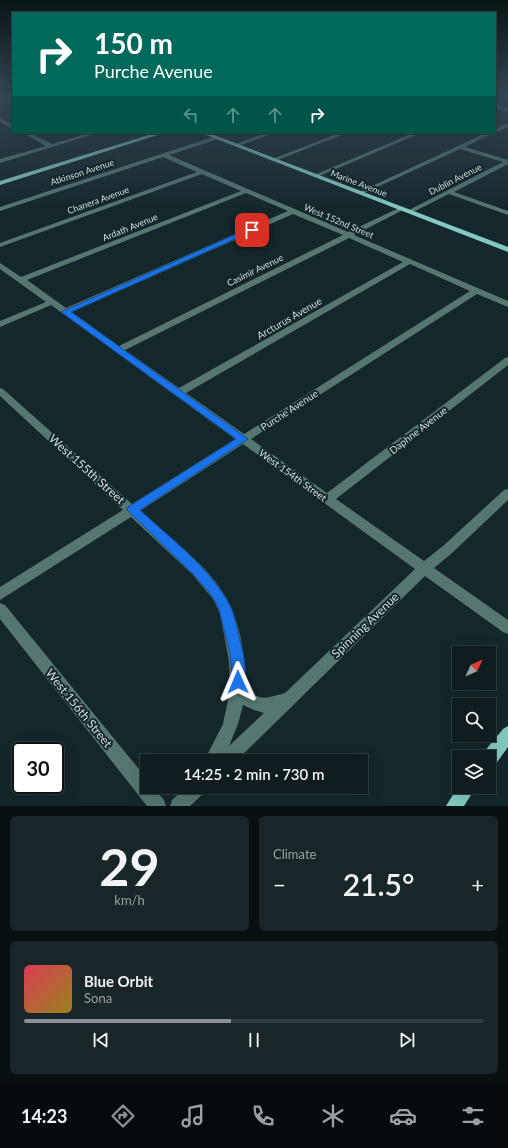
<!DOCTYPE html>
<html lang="en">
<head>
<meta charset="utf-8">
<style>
  body { margin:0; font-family:Lato,sans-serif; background:#182629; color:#f1f3f6; height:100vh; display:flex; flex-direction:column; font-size:15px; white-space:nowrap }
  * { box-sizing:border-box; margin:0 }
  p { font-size:13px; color:#9ba2a5 }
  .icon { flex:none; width:22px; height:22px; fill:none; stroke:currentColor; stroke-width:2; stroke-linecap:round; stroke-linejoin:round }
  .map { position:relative; height:806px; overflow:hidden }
  .panel { display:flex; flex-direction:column; gap:10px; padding:10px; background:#081012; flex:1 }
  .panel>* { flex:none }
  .banner { position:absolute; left:12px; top:12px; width:484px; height:122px; border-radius:0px; box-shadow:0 4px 16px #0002,0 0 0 1px #2f3b3e; background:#00695c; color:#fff; overflow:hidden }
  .needle { width:26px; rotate:46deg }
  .controls { position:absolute; left:452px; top:646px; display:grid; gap:8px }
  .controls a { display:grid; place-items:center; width:44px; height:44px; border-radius:0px; background:#0f1d20; box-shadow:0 4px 16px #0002,0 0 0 1px #2f3b3e; font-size:20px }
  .speed { position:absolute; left:12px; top:742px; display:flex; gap:8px; font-size:20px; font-weight:700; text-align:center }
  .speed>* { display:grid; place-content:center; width:52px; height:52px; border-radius:50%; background:#0f1d20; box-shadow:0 4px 16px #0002,0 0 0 1px #2f3b3e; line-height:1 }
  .speed .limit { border:2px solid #111; border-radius:6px; background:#fff; color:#111 }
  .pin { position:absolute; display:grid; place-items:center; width:34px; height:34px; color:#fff; margin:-17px; border-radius:8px; box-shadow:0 2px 6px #0006 }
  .me { position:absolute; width:44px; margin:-22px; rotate:359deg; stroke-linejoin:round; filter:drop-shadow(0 0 3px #0008) }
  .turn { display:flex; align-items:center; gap:14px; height:84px; padding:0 16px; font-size:18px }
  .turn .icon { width:52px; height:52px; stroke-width:2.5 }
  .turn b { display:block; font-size:28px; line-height:34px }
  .lanes { display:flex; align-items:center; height:38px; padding:0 16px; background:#0003; justify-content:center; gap:20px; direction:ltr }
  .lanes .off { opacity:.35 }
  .big { font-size:30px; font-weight:600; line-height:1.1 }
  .panel .card { flex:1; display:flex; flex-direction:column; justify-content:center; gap:6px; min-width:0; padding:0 14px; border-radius:6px; background:#182629 }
  .panel .dial { align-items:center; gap:0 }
  .dial b { font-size:52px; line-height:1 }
  .song { display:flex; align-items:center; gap:12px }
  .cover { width:48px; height:48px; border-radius:6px; background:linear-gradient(135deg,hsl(350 70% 55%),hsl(50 70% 35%)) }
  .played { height:4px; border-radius:2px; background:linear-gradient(90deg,#8c9099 45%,#2f3b3e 45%) }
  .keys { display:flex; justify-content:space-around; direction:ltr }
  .heat { display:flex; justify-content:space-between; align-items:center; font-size:22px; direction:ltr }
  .panel .tiles { flex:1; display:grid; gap:10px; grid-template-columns:1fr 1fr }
  .card:last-child { grid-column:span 2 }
  .trip { position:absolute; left:140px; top:754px; width:228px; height:40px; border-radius:0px; background:#0f1d20; box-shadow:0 4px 16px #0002,0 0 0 1px #2f3b3e; font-weight:600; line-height:40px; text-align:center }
  .menu { display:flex; height:64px; justify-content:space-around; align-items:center; background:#060c0d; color:#9ba2a5 }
  .menu .icon { width:28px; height:28px }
  .menu .on { color:#8c9099 }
  .menu b { font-size:18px; color:#f1f3f6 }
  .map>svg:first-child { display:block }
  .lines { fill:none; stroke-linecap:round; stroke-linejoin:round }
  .minor { fill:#557671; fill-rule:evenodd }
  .major { fill:#83c9bf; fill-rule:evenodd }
  .route { fill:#1a73e8; stroke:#114b97 }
  .labels { text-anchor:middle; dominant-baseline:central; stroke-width:4; stroke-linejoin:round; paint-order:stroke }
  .far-street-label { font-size:9px; fill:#d4dfe1; stroke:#14272a }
  .street-label { font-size:10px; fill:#d4dfe1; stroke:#14272a }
  .near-street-label { font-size:12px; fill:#d4dfe1; stroke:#14272a }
</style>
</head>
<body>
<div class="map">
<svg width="508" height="806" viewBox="0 0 508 806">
  <rect width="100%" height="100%" fill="#14272a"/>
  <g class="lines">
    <g class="minor">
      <path d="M495,104L508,108V112L495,108Z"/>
      <path d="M0,118L13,125V129L0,122Z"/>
      <path d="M508,123V127L495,133V129Z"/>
      <path d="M23,133H30L52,144L89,133H98L0,163V159L46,146Z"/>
      <path d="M266,133H274L238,146L233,145Z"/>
      <path d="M339,133H347L275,161L270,160Z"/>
      <path d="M413,133H421L317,177L312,176Z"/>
      <path d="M486,133H493L465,147L508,160V164L454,192L508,211V215L449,194L411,213H407V211L503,162L460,149L362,194L357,193Z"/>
      <path d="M216,136L218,137V139L169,155L348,232L399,208H403V210L354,235L508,301V307L477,294L251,439L327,493L505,358L508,357V365L336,499L424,561L443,546L504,490L508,489V500L451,554L434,568L508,620V634L503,632L425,576L236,761H204L223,724L230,690L229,661L220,613L213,599L192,574L131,517L0,600V587L123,510L0,396V388L3,389L132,504L235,439L51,305L0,327V321L46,302L0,269V263L21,277L241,191L202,174L0,247V243L197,172L163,157L0,211V207ZM246,193L288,211L66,308L27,280ZM293,214L343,235L119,346L72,312ZM349,238L403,262L179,388L125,350ZM410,264L470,291L244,434L186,393ZM243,444L415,569L285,693C266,698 261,702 245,688C246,660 241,625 227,599C208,565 169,537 140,511ZM243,705L254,710L264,713L229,746L238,724Z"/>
      <path d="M0,603L5,605L147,779V787H153L164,800L166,806H147L0,619Z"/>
      <path d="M186,787H206L204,793L190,806H170L172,800Z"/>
    </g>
    <g class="major">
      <path d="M155,133H164L0,185V181Z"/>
      <path d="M201,133H209L508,247V252Z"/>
      <path d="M508,726V747L495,765L489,767V757H482L483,753L503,729Z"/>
      <path d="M459,785V787H476L464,806H446Z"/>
    </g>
  </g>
  <linearGradient id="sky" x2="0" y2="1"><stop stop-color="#0b1517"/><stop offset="0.46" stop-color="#344755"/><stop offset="1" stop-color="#344755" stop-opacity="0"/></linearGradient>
  <rect width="508" height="209" fill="url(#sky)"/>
  <path class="route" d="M250,228L255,230L71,312L248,439L140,510C170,538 206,565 227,600C235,613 237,630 241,644C244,657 248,674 243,687L238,688L233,687L231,682L232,673L230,653L218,606L208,591L193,574L127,510L128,507L236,439L61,312Z"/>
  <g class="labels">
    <g class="far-street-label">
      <text transform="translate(82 172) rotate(-18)">Atkinson Avenue</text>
      <text transform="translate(455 179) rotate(-27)">Dublin Avenue</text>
      <text transform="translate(359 183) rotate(21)">Marine Avenue</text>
      <text transform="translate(98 200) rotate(-20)">Chanera Avenue</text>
      <text transform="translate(339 221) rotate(23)">West 152nd Street</text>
      <text transform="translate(130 227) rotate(-22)">Ardath Avenue</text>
      <text transform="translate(255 270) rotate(-26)">Casimir Avenue</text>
    </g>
    <g class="street-label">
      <text transform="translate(289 318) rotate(-30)">Arcturus Avenue</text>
      <text transform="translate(289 410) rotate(-33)">Purche Avenue</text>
      <text transform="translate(418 430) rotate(-38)">Daphne Avenue</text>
      <text transform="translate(293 475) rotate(36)">West 154th Street</text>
    </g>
    <g class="near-street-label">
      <text transform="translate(87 469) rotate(42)">West 155th Street</text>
      <text transform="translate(365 625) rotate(-44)">Spinning Avenue</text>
      <text transform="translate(79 708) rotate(51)">West 156th Street</text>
    </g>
  </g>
</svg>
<div class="controls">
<a><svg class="needle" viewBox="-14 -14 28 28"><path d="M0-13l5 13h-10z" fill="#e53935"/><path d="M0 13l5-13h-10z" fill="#9ba2a5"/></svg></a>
<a><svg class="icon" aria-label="search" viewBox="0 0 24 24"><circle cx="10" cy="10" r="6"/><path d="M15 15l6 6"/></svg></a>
<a><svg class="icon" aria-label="layers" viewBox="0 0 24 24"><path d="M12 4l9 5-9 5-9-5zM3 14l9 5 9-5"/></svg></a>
</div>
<div class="speed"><div class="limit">30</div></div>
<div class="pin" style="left:252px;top:230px;background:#d93025"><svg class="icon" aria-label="arrive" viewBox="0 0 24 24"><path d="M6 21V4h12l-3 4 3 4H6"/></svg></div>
<svg class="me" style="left:238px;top:682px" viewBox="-20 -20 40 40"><path d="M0-17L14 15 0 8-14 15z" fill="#1a73e8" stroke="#fff" stroke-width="4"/></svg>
<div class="trip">14:25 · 2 min · 730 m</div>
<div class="banner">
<div class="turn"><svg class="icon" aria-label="right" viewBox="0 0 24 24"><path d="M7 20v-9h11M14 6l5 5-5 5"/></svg><div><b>150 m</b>Purche Avenue</div></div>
<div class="lanes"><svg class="icon off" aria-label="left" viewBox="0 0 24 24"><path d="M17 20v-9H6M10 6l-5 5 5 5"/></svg><svg class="icon off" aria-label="ahead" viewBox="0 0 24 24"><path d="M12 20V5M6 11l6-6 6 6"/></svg><svg class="icon off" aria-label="ahead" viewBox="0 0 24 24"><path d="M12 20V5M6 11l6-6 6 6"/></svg><svg class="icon" aria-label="right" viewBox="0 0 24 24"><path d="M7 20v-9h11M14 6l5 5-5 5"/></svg></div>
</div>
</div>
<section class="panel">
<div class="tiles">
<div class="card dial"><b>29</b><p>km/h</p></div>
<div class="card"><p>Climate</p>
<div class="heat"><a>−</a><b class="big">21.5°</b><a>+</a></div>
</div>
<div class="card">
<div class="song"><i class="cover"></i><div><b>Blue Orbit</b><p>Sona</p></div></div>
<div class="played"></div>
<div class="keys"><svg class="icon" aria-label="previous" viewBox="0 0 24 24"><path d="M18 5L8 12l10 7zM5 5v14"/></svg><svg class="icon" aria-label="pause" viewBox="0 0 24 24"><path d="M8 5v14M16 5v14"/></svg><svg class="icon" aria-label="next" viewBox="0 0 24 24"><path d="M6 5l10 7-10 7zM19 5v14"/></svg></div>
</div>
</div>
</section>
<nav class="menu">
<b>14:23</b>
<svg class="icon on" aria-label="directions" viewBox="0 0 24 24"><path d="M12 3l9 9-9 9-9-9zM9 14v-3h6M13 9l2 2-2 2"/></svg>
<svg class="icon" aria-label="music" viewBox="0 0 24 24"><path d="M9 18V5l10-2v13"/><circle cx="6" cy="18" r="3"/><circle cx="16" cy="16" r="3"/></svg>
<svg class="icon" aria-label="phone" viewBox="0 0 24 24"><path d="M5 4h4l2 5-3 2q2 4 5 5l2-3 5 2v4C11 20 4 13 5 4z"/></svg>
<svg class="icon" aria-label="climate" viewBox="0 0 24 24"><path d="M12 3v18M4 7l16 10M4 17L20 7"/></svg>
<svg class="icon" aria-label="car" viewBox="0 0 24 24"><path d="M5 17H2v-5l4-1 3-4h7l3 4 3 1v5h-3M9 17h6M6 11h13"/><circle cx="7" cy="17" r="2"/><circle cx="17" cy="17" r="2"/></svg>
<svg class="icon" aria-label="filters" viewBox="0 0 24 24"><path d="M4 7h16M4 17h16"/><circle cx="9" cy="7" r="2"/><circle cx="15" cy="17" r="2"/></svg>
</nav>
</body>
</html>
